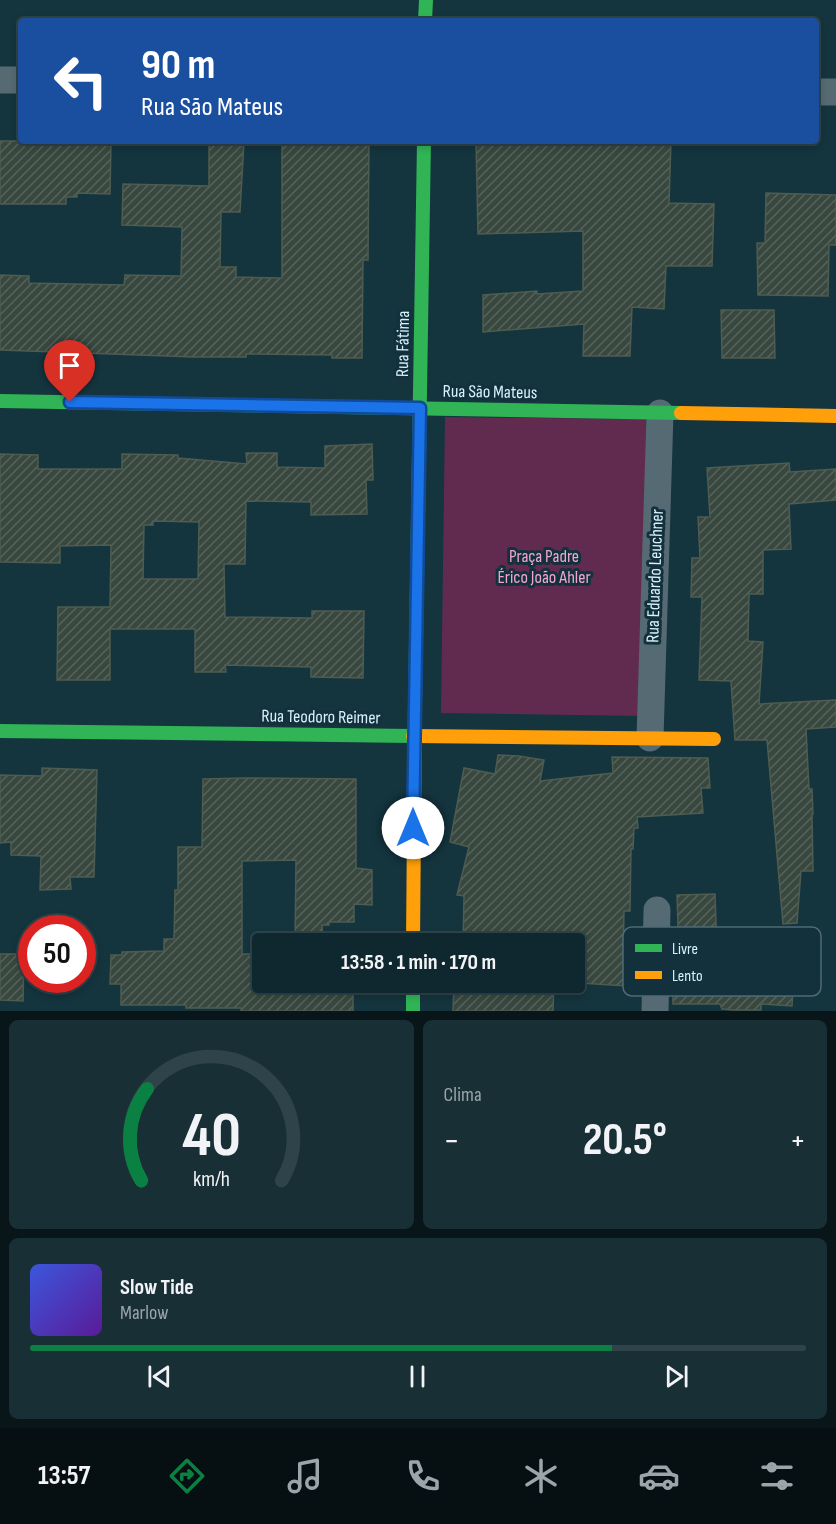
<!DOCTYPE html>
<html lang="pt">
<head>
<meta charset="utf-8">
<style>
  body { margin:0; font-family:"Sofia Sans Condensed",sans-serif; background:#182f36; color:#f1f3f6; height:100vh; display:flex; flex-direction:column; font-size:22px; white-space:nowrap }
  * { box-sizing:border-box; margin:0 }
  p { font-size:20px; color:#9ba5aa }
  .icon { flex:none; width:33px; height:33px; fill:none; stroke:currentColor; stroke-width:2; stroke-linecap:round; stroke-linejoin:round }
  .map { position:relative; height:1011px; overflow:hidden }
  .sheet { display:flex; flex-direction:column; gap:9px; padding:9px; background:#081519; flex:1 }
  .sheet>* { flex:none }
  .top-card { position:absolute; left:18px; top:18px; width:801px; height:126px; border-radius:6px; box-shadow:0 3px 9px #0003,0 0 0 2px #2f444a; background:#1a4fa0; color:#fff; overflow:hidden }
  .speed { position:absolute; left:18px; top:915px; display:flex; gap:12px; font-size:30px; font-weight:700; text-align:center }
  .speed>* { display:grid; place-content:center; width:78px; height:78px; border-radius:50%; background:#0f272e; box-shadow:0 3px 9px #0003,0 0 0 2px #2f444a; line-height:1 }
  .speed .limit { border:9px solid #d22; background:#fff; color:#111 }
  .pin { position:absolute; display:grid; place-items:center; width:51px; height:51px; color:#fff; margin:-62px -26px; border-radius:50% 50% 50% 0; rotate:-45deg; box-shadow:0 0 6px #0007 }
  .pin .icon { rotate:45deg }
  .me { position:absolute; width:66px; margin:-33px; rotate:0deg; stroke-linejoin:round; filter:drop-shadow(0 0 4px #0008) }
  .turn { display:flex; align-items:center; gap:21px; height:126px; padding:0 24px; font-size:27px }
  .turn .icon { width:78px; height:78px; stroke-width:2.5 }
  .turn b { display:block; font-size:42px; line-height:51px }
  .big { font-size:45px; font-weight:700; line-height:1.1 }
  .sheet .tile { flex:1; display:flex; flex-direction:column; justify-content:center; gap:9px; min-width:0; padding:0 21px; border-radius:9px; background:#182f36 }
  .sheet .dial { align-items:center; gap:0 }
  .dial svg { height:156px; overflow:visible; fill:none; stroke:#2f444a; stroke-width:7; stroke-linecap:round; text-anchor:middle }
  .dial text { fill:#f1f3f6; stroke:none }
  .song { display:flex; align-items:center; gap:18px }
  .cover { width:72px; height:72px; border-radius:9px; background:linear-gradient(135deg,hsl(230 70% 55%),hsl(270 70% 35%)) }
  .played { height:6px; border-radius:3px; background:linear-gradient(90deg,#0b8043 75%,#2f444a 75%) }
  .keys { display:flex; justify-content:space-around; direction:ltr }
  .heat { display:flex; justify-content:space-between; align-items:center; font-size:33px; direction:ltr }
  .sheet .tiles { flex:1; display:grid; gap:9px; grid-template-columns:1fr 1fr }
  .tile:last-child { grid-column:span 2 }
  .trip { position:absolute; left:252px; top:933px; width:333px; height:60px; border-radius:6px; background:#0f272e; box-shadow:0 3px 9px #0003,0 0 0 2px #2f444a; font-weight:700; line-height:60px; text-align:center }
  .menu { display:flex; height:96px; justify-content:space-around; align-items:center; background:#061012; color:#9ba5aa }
  .menu .icon { width:42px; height:42px }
  .menu .current { color:#0b8043 }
  .menu b { font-size:27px; color:#f1f3f6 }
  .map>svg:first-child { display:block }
  .park { fill:#612b50 }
  .building { fill:url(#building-hatch); stroke:#4e5c51; stroke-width:1.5; fill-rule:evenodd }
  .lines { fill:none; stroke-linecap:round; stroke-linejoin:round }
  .street { stroke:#556a72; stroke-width:27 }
  .fast { stroke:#30b455; stroke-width:14 }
  .slow { stroke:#ff9f0a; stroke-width:14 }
  .route-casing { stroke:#114b97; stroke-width:15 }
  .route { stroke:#1a73e8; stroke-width:10 }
  .labels { text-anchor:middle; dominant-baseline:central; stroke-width:6; stroke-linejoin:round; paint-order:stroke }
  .street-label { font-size:18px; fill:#d8f2fd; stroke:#13313c }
  .park-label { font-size:18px; fill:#f3a5d0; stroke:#13313c }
  .key { fill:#13313c; stroke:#4e6b76; stroke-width:1.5 }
  .key-label { font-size:16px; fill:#d8f2fd }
</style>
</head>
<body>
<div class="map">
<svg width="836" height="1011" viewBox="0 0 836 1011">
  <defs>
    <pattern id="building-hatch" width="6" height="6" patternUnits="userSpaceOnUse" patternTransform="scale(1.5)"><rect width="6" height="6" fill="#39483f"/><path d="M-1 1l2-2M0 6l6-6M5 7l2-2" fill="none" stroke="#55635c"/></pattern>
  </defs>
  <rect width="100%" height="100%" fill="#14343e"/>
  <path class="park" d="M445,417L646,419L643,716L441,713Z"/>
  <g class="building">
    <path d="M0,141H111L110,194L77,193V197H66V204H0Z"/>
    <path d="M209,141H244L240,212H221L220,267H236V277L282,278V141H369L368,260H363L362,358H332V355L246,354V357H194L0,350V275L29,276V283L124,285L125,275L181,276L182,227L122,225L123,184L209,186Z"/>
    <path d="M476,141H671L669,203L714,204L712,266H666L664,309L632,307L630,356H583L584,324L483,332V295L537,291V294L583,291V231L478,234Z"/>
    <path d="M766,193L836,195V245H829L828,296L758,295L757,243H765Z"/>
    <path d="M721,310H774L775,358H722Z"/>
    <path d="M372,444L373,480H366L367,514L311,515V502L246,501L245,564H224L225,617L312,618V611H364L363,678L311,677V667L225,665L226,672H195V629H110V680H57L58,607H110L111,545L60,546V563L0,562V454L38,455V469H122V454L178,455V458L247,464L246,453H277V467L325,468V446ZM153,521L199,522L198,579H143L144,525H153Z"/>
    <path d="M789,463L790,472L836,469V500L789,504L791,549L763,550V594H749L748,641L763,642L759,704L836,700V727L806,729L809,789H812L813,814H812L813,871H801L797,923L783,924L767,740H735L731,681L699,680L702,597H691L692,558H700L698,517H710L707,468Z"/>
    <path d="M498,755L519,756L544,760L540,781L613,773L612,757L708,758L710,788H701L703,813L637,817L638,828H634L633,849H631L630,911H624L623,964L628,968L627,986L563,982H574V944H463L464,896L457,895L469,847L450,842L464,768L495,774Z"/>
    <path d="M42,768L97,770L94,877H70L71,889L40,890L41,856L11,855V842L0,843V775L42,776Z"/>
    <path d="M243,778L356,779V868L372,870V905L354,904V922H329V925H322L323,944H295L296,860L242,861V954H262V982H353V1011H241V1008H186V1005H121V984H110L111,955H122V952L164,951V939H174L175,890H178V847H202L203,779Z"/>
    <path d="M715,894L717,950L762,951L761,958L795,959L792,1006L761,1004V1010H733L722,1009L720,1004H673L672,957H679L677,895Z"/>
    <path d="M0,954H24L23,1001L0,1000Z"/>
    <path d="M454,982H554L553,1011H453Z"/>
  </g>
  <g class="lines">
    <g class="street">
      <path d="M0,80H21"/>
      <path d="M816,92H836"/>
      <path d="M650,738L660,413"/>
      <path d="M655,1011L657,910"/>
    </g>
    <g class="fast">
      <path d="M425,21L426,0"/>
      <path d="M0,401L681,413"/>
      <path d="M415,705L424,141"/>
      <path d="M0,731L413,736"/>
      <path d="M413,982V1011"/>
    </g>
    <g class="slow">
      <path d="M681,413L836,416"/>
      <path d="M413,736L714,739"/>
      <path d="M413,944L415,705"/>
    </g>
  </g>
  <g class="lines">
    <g class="route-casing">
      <path id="route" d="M70,402L420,408L413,828"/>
    </g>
    <use href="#route" class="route"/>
  </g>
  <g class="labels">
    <g class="street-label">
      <text transform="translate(403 344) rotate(-89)">Rua Fátima</text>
      <text transform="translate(490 392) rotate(1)">Rua São Mateus</text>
      <text transform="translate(655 576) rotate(-88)">Rua Eduardo Leuchner</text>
      <text transform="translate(321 717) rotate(1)">Rua Teodoro Reimer</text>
    </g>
    <g class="park-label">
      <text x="544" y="556">Praça Padre<tspan x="544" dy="21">Érico João Ahler</tspan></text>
    </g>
  </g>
  <rect x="623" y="927" width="198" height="69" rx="9" class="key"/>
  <rect x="635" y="944" width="27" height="8" fill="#30b455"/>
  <rect x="635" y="971" width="27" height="8" fill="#ff9f0a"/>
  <g class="key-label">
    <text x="672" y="954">Livre</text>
    <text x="672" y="981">Lento</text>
  </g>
</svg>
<div class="speed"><div class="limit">50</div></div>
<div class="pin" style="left:70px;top:402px;background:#d93025"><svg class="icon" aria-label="arrive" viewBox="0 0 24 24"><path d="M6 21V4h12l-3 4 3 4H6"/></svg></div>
<svg class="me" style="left:413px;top:828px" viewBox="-20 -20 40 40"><circle r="19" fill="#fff"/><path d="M0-13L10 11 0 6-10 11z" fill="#1a73e8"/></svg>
<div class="trip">13:58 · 1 min · 170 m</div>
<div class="top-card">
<div class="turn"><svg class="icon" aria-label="left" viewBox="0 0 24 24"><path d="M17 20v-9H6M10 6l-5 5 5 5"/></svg><div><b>90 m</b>Rua São Mateus</div></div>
</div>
</div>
<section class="sheet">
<div class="tiles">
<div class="tile dial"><svg viewBox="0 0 100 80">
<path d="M14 69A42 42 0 1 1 86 69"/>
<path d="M14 69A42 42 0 0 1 17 22" stroke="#0b8043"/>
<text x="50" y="56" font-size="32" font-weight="700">40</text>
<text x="50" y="72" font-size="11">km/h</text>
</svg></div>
<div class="tile"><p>Clima</p>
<div class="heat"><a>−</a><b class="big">20.5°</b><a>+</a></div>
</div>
<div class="tile">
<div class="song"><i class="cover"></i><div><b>Slow Tide</b><p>Marlow</p></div></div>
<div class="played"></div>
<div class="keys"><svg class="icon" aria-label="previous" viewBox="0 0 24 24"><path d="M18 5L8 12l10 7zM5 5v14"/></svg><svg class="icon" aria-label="pause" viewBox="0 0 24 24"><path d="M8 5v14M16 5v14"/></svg><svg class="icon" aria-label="next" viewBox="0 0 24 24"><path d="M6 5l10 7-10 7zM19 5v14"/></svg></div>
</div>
</div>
</section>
<nav class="menu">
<b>13:57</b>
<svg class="icon current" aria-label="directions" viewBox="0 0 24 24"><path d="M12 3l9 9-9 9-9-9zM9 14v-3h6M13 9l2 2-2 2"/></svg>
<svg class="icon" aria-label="music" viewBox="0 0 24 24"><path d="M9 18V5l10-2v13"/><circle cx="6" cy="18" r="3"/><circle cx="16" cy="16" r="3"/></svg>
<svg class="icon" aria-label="phone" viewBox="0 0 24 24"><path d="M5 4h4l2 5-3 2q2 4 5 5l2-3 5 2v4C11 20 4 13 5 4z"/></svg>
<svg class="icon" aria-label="climate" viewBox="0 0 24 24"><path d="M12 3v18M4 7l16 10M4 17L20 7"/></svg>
<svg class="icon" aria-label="car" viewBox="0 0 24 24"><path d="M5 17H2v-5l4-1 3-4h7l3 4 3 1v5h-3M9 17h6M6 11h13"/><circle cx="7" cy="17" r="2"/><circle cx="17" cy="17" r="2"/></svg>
<svg class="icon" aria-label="filters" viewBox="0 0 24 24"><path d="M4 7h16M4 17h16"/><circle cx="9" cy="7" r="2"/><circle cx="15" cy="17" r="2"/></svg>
</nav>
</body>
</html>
